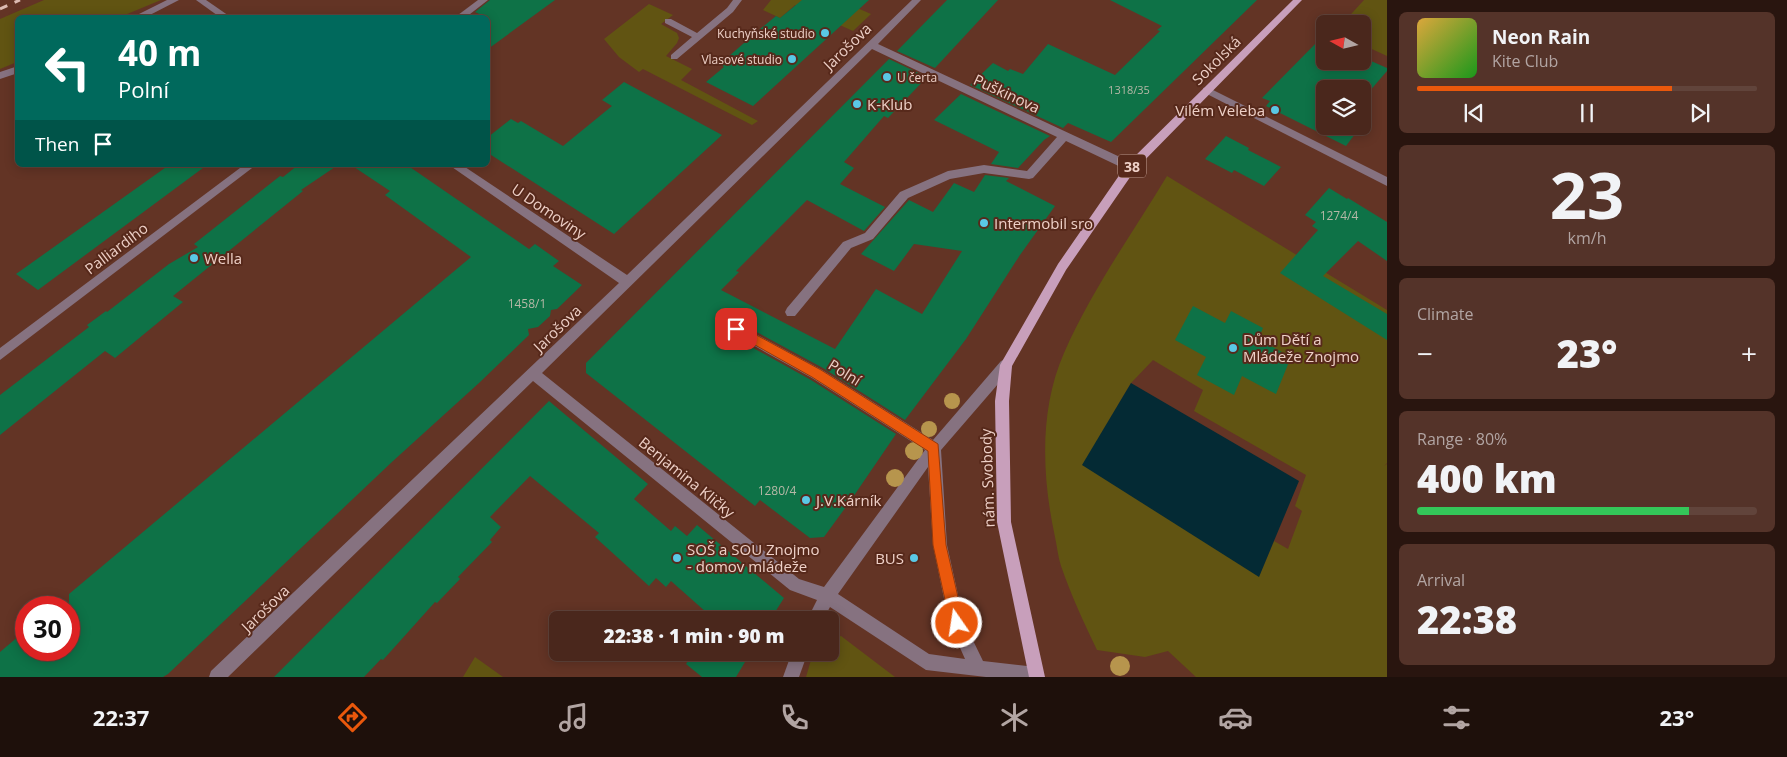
<!DOCTYPE html>
<html lang="en">
<head>
<meta charset="utf-8">
<style>
  body { margin:0; font-family:"Open Sans",sans-serif; background:#543329; color:#f1f3f6; height:100vh; display:flex; flex-direction:column; font-size:19px; white-space:nowrap }
  * { box-sizing:border-box; margin:0 }
  p { font-size:16px; color:#b2a5a3 }
  .icon { flex:none; width:28px; height:28px; fill:none; stroke:currentColor; stroke-width:2; stroke-linecap:round; stroke-linejoin:round }
  .map { position:relative; flex:1; overflow:hidden }
  .side { display:flex; flex-direction:column; gap:12px; padding:12px; background:#29150f; width:400px }
  .side>* { flex:none }
  .hud { position:absolute; left:15px; top:15px; width:475px; height:152px; border-radius:8px; box-shadow:0 2px 12px #0003,0 0 0 1px #61443b; background:#00695c; color:#fff; overflow:hidden }
  .needle { width:32px; rotate:278deg }
  .tools { position:absolute; left:1316px; top:15px; display:grid; gap:10px }
  .tools a { display:grid; place-items:center; width:55px; height:55px; border-radius:8px; background:#4a271c; box-shadow:0 2px 12px #0003,0 0 0 1px #61443b; font-size:25px }
  .speed { position:absolute; left:15px; top:596px; display:flex; gap:10px; font-size:25px; font-weight:700; text-align:center }
  .speed>* { display:grid; place-content:center; width:65px; height:65px; border-radius:50%; background:#4a271c; box-shadow:0 2px 12px #0003,0 0 0 1px #61443b; line-height:1 }
  .speed .limit { border:8px solid #d22; background:#fff; color:#111 }
  .pin { position:absolute; display:grid; place-items:center; width:42px; height:42px; color:#fff; margin:-21px; border-radius:10px; box-shadow:0 2px 8px #0006 }
  .me { position:absolute; width:55px; margin:-28px; rotate:347deg; stroke-linejoin:round; filter:drop-shadow(0 0 4px #0008) }
  .turn { display:flex; align-items:center; gap:18px; height:105px; padding:0 20px; font-size:22px }
  .turn .icon { width:65px; height:65px; stroke-width:2.5 }
  .turn b { display:block; font-size:35px; line-height:42px }
  .then { display:flex; align-items:center; height:48px; padding:0 20px; background:#0003; gap:10px; font-size:19px }
  .big { font-size:38px; font-weight:800; line-height:1.1 }
  .side .tile { flex:1; display:flex; flex-direction:column; justify-content:center; gap:8px; min-width:0; padding:0 18px; border-radius:8px; background:#543329 }
  .side .dial { align-items:center; gap:0 }
  .dial b { font-size:65px; line-height:1 }
  .song { display:flex; align-items:center; gap:15px }
  .cover { width:60px; height:60px; border-radius:8px; background:linear-gradient(135deg,hsl(40 70% 55%),hsl(120 70% 35%)) }
  .played { height:5px; border-radius:2px; background:linear-gradient(90deg,#ea580c 75%,#61443b 75%) }
  .keys { display:flex; justify-content:space-around; direction:ltr }
  .heat { display:flex; justify-content:space-between; align-items:center; font-size:28px; direction:ltr }
  .charge { height:8px; border-radius:4px; background:linear-gradient(90deg,#34c759 80%,#61443b 0) }
  .trip { position:absolute; left:549px; top:611px; width:290px; height:50px; border-radius:8px; background:#4a271c; box-shadow:0 2px 12px #0003,0 0 0 1px #61443b; font-weight:800; line-height:50px; text-align:center }
  .dock { display:flex; height:80px; justify-content:space-around; align-items:center; background:#1e100b; color:#b2a5a3 }
  .dock .icon { width:35px; height:35px }
  .dock .active { color:#ea580c }
  .dock b { font-size:22px; color:#f1f3f6 }
  main { display:flex; flex:1; min-height:0 }
  .map>svg:first-child { display:block }
  .green { fill:#615412; fill-rule:evenodd }
  .water { fill:#042a34 }
  .building { fill:#0e7247 }
  .lines { fill:none; stroke-linecap:round; stroke-linejoin:round }
  .minor { fill:#867280; fill-rule:evenodd }
  .major { fill:#c89fbb; fill-rule:evenodd }
  .rail { stroke:#dcbbb2; stroke-width:3; stroke-dasharray:8 8; stroke-linecap:butt }
  .tree { fill:#b7954d }
  .route { fill:#ea580c; stroke:#983908 }
  .poi-dot { fill:#5ac8e5; stroke:#57291b; stroke-width:2 }
  .labels { text-anchor:middle; dominant-baseline:central; stroke-width:4; stroke-linejoin:round; paint-order:stroke }
  .far-number-label { font-size:11px; fill:#b6b8a7 }
  .far-poi-label { font-size:12px; fill:#eed0c7; stroke:#57291b; text-anchor:end }
  .number-label { font-size:12px; fill:#b6b8a7 }
  .shield { fill:#57291b; stroke:#c19e93; stroke-width:1 }
  .shield-label { font-size:14px; font-weight:bold; fill:#eed0c7 }
  .street-label { font-size:15px; fill:#eed0c7; stroke:#57291b }
  .poi-label { font-size:15px; fill:#eed0c7; stroke:#57291b; text-anchor:start }
</style>
</head>
<body>
<main>
<div class="map">
<svg width="1387" height="677" viewBox="0 0 1387 677">
  <rect width="100%" height="100%" fill="#633425"/>
  <g class="green">
    <path d="M44,0H161L120,17L18,18L17,62L0,69V19Z"/>
    <path d="M771,0H839L871,14L853,31L795,5L780,18L763,10Z"/>
    <path d="M1364,0H1387V56L1363,45L1362,24H1342Z"/>
    <path d="M649,4L673,15L661,24L677,33L679,38L677,43L666,56L692,69L681,80L758,121L752,125L643,69L639,72L619,57L604,39Z"/>
    <path d="M1167,176L1387,310V463L1384,466L1387,464V677H1196L1168,651L1145,657L1097,650C1084,623 1071,595 1061,566C1058,557 1057,546 1055,537C1042,477 1039,410 1064,353C1091,291 1132,234 1167,176ZM1153,360L1203,390L1194,411L1306,475L1295,506L1302,511L1288,549L1274,541L1259,576L1083,465L1131,383Z"/>
    <path d="M841,636L895,677H806L813,653L830,652V639Z"/>
    <path d="M475,657L503,677H463Z"/>
  </g>
  <path class="water" d="M1131,383L1299,481L1259,577L1082,465Z"/>
  <g class="building">
    <path d="M490,0H555L488,49V18L475,12Z"/>
    <path d="M802,0H869L753,106L706,82L724,67L720,64L760,29L776,16L780,18Z"/>
    <path d="M947,0H998L935,68L897,51Z"/>
    <path d="M1110,0H1257L1111,142L1068,123L1063,128L970,85L993,63L1008,71L1010,69L1023,74L1048,44L1115,75L1160,31L1157,30L1162,26Z"/>
    <path d="M1321,38L1325,40V61H1362V57L1387,68V71L1362,100V89H1325V126H1361L1346,146L1266,106L1270,101L1262,98Z"/>
    <path d="M889,59L927,77L888,118L884,116L851,154L844,162L854,168L840,184L885,207L864,231L807,200L736,271L739,272L721,290L835,349L876,289L922,314L962,251L914,244L894,271L861,254L909,200L933,212L954,183L974,192L985,175L1009,178L1006,181L1055,206L1020,255L966,339L905,420L823,368L740,323L735,322L729,324L727,330L730,335L811,380L896,434L851,500L824,537L810,538L760,500L755,506L586,373V363Z"/>
    <path d="M624,82L722,135L614,234L488,153V137L511,119L518,123L521,121L563,146L612,106L602,100Z"/>
    <path d="M961,94L1050,136L1044,140L1018,168L991,164L999,152L934,120Z"/>
    <path d="M1226,136L1249,148L1248,150L1281,167L1264,186L1234,170L1232,173L1205,159Z"/>
    <path d="M169,165H207L38,290L16,274Z"/>
    <path d="M298,165H338L301,190L303,191L173,296L183,302L115,358L105,351L0,435V395L89,327L87,325L106,311L107,312L169,264L198,247L194,244L280,176L283,177Z"/>
    <path d="M351,165H407L529,249L535,244L559,261L553,266L582,285L557,309L551,310L550,316L538,327L528,329L529,335L479,383L393,461L168,674L163,677H0V652L26,630V650H69V594L471,257L385,195L390,191Z"/>
    <path d="M1329,188L1347,199L1348,198L1387,222V261L1358,241L1323,276L1387,314V340L1280,273L1318,230L1312,226L1316,222L1305,215Z"/>
    <path d="M1193,306L1225,323L1231,311L1263,328L1258,339L1291,357L1276,394L1242,376L1234,395L1197,375L1206,357L1175,340Z"/>
    <path d="M549,401L648,484L634,499L671,531L675,526L687,536L697,525L784,598L770,620H715L671,581L666,587L656,578L649,586L595,537L599,533L530,476L490,517L501,527L490,540L492,542L458,577L460,579L437,603L435,602L383,660L381,659L364,677H274Z"/>
    <path d="M694,652H751L736,677H702L686,664Z"/>
  </g>
  <g class="lines">
    <g class="minor">
      <path d="M167,0H179L144,18H131Z"/>
      <path d="M196,0H206L232,18H221Z"/>
      <path d="M478,0H488L465,18H454Z"/>
      <path d="M733,0H742L733,12L677,59H671V55L692,37L665,23V19H671L697,33L727,8Z"/>
      <path d="M912,0H921L878,44L1135,164L1136,167L1135,170H1127L1066,141L1033,178L1029,179L984,173L950,179L908,198L873,239L851,248L795,316H787L785,312L787,308L843,242L865,233L900,192L948,171L984,165L1027,171L1057,137L872,49L542,373L799,579L824,587L925,450L812,378L731,333L729,329L731,325L735,324L739,325L822,370L933,440L1001,361L1006,359L1011,361L1012,365L1011,369L941,450L947,545L964,622L983,661L1036,667L1042,669L1043,677H986L926,670L830,607L823,620H807L817,600L790,590L533,381L228,677H209L211,671L619,283L449,165H462L627,275ZM928,467L933,545L949,623L965,659L929,654L838,594Z"/>
      <path d="M18,66V73L0,79V72Z"/>
      <path d="M1207,87L1387,177V186L1203,92V88Z"/>
      <path d="M244,165H256L0,360V348Z"/>
      <path d="M792,652H808L799,677H783Z"/>
    </g>
    <path class="major" d="M1293,0H1302L1135,170L1066,270L1012,366L1009,401L1011,522L1045,677H1029L997,522L995,401L1000,365L1058,264L1127,164Z"/>
    <path class="rail" d="M0,9L20,0"/>
  </g>
  <g class="tree">
    <circle cx="952" cy="401" r="8"/>
    <circle cx="929" cy="429" r="8"/>
    <circle cx="914" cy="451" r="9"/>
    <circle cx="895" cy="478" r="9"/>
    <circle cx="1120" cy="666" r="10"/>
  </g>
  <path class="route" d="M736,324L821,370L938,444L946,545L964,623L962,628L957,630L952,628L950,623L933,545L928,451L812,377L732,332L730,329L732,326Z"/>
  <g class="poi-dot">
    <circle cx="825" cy="33" r="5"/>
    <circle cx="792" cy="59" r="5"/>
    <circle cx="887" cy="77" r="5"/>
    <circle cx="857" cy="104" r="5"/>
    <circle cx="1275" cy="110" r="5"/>
    <circle cx="984" cy="223" r="5"/>
    <circle cx="194" cy="258" r="5"/>
    <circle cx="1233" cy="348" r="5"/>
    <circle cx="806" cy="500" r="5"/>
    <circle cx="677" cy="558" r="5"/>
    <circle cx="914" cy="558" r="5"/>
  </g>
  <g class="labels">
    <g class="far-number-label">
      <text x="1129" y="89">1318/35</text>
    </g>
    <g class="far-poi-label">
      <text x="815" y="33">Kuchyňské studio</text>
      <text x="782" y="59">Vlasové studio</text>
      <text x="897" y="77" text-anchor="start">U čerta</text>
    </g>
    <g class="number-label">
      <text x="1339" y="215">1274/4</text>
      <text x="527" y="303">1458/1</text>
      <text x="777" y="490">1280/4</text>
    </g>
    <rect class="shield" x="1118" y="154.5" width="28" height="23" rx="4"/>
    <g class="shield-label">
      <text x="1132" y="166">38</text>
    </g>
    <g class="street-label">
      <text transform="translate(847 46) rotate(-44)">Jarošova</text>
      <text transform="translate(1216 60) rotate(-45)">Sokolská</text>
      <text transform="translate(1007 93) rotate(25)">Puškinova</text>
      <text transform="translate(549 211) rotate(34)">U Domoviny</text>
      <text transform="translate(116 248) rotate(-37)">Palliardiho</text>
      <text transform="translate(557 328) rotate(-44)">Jarošova</text>
      <text transform="translate(845 372) rotate(32)">Polní</text>
      <text transform="translate(687 477) rotate(39)">Benjamina Kličky</text>
      <text transform="translate(987 478) rotate(-92)">nám. Svobody</text>
      <text transform="translate(265 608) rotate(-44)">Jarošova</text>
    </g>
    <g class="poi-label">
      <text x="867" y="104">K-Klub</text>
      <text x="1265" y="110" text-anchor="end">Vilém Veleba</text>
      <text x="994" y="223">Intermobil sro</text>
      <text x="204" y="258">Wella</text>
      <text x="1243" y="339">Dům Dětí a<tspan x="1243" dy="17">Mládeže Znojmo</tspan></text>
      <text x="816" y="500">J.V.Kárník</text>
      <text x="687" y="549">SOŠ a SOU Znojmo<tspan x="687" dy="17">- domov mládeže</tspan></text>
      <text x="904" y="558" text-anchor="end">BUS</text>
    </g>
  </g>
</svg>
<div class="tools">
<a><svg class="needle" viewBox="-14 -14 28 28"><path d="M0-13l5 13h-10z" fill="#e53935"/><path d="M0 13l5-13h-10z" fill="#b2a5a3"/></svg></a>
<a><svg class="icon" aria-label="layers" viewBox="0 0 24 24"><path d="M12 4l9 5-9 5-9-5zM3 14l9 5 9-5"/></svg></a>
</div>
<div class="speed"><div class="limit">30</div></div>
<div class="pin" style="left:736px;top:329px;background:#d93025"><svg class="icon" aria-label="arrive" viewBox="0 0 24 24"><path d="M6 21V4h12l-3 4 3 4H6"/></svg></div>
<svg class="me" style="left:957px;top:623px" viewBox="-20 -20 40 40"><circle r="17" fill="#ea580c" stroke="#fff" stroke-width="3"/><path d="M0-11L8 9 0 5-8 9z" fill="#fff"/></svg>
<div class="trip">22:38 · 1 min · 90 m</div>
<div class="hud">
<div class="turn"><svg class="icon" aria-label="left" viewBox="0 0 24 24"><path d="M17 20v-9H6M10 6l-5 5 5 5"/></svg><div><b>40 m</b>Polní</div></div>
<div class="then">Then<svg class="icon" aria-label="arrive" viewBox="0 0 24 24"><path d="M6 21V4h12l-3 4 3 4H6"/></svg></div>
</div>
</div>
<section class="side">
<div class="tile">
<div class="song"><i class="cover"></i><div><b>Neon Rain</b><p>Kite Club</p></div></div>
<div class="played"></div>
<div class="keys"><svg class="icon" aria-label="previous" viewBox="0 0 24 24"><path d="M18 5L8 12l10 7zM5 5v14"/></svg><svg class="icon" aria-label="pause" viewBox="0 0 24 24"><path d="M8 5v14M16 5v14"/></svg><svg class="icon" aria-label="next" viewBox="0 0 24 24"><path d="M6 5l10 7-10 7zM19 5v14"/></svg></div>
</div>
<div class="tile dial"><b>23</b><p>km/h</p></div>
<div class="tile"><p>Climate</p>
<div class="heat"><a>−</a><b class="big">23°</b><a>+</a></div>
</div>
<div class="tile"><p>Range · 80%</p><b class="big">400 km</b><div class="charge"></div></div>
<div class="tile"><p>Arrival</p><b class="big">22:38</b></div>
</section>
</main>
<nav class="dock">
<b>22:37</b>
<svg class="icon active" aria-label="directions" viewBox="0 0 24 24"><path d="M12 3l9 9-9 9-9-9zM9 14v-3h6M13 9l2 2-2 2"/></svg>
<svg class="icon" aria-label="music" viewBox="0 0 24 24"><path d="M9 18V5l10-2v13"/><circle cx="6" cy="18" r="3"/><circle cx="16" cy="16" r="3"/></svg>
<svg class="icon" aria-label="phone" viewBox="0 0 24 24"><path d="M5 4h4l2 5-3 2q2 4 5 5l2-3 5 2v4C11 20 4 13 5 4z"/></svg>
<svg class="icon" aria-label="climate" viewBox="0 0 24 24"><path d="M12 3v18M4 7l16 10M4 17L20 7"/></svg>
<svg class="icon" aria-label="car" viewBox="0 0 24 24"><path d="M5 17H2v-5l4-1 3-4h7l3 4 3 1v5h-3M9 17h6M6 11h13"/><circle cx="7" cy="17" r="2"/><circle cx="17" cy="17" r="2"/></svg>
<svg class="icon" aria-label="filters" viewBox="0 0 24 24"><path d="M4 7h16M4 17h16"/><circle cx="9" cy="7" r="2"/><circle cx="15" cy="17" r="2"/></svg>
<b>23°</b>
</nav>
</body>
</html>
